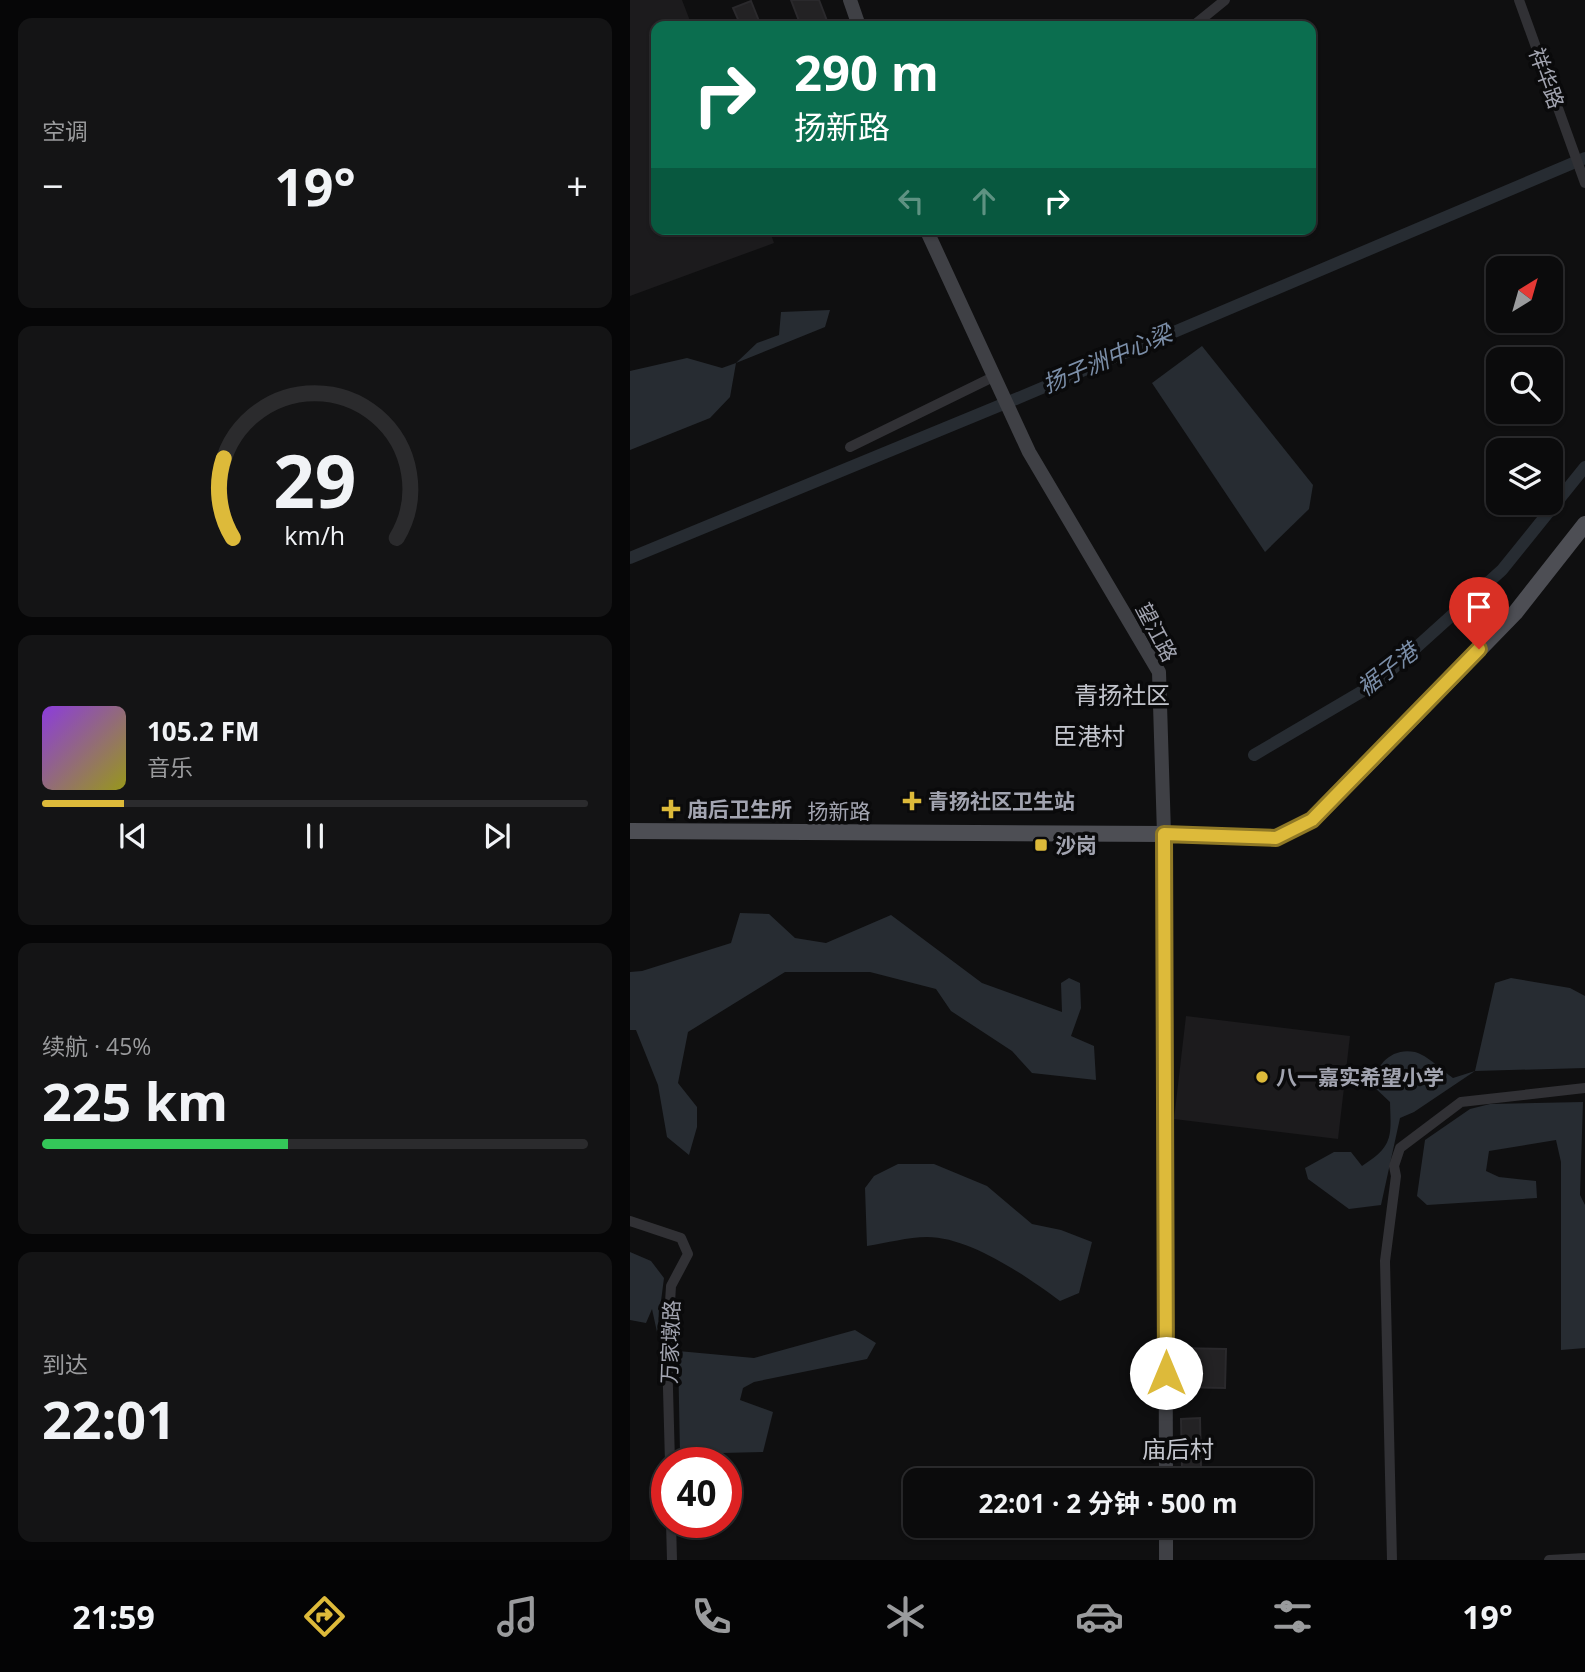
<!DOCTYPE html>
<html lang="zh">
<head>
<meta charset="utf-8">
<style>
  body { margin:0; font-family:"Open Sans","Noto Sans SC",sans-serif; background:#141415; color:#f1f3f6; height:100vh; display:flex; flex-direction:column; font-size:26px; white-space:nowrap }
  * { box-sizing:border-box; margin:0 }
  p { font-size:23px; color:#9a9b9d }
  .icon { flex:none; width:38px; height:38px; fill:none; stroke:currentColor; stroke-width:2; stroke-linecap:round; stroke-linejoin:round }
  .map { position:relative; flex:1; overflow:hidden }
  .side { display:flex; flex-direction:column; gap:18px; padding:18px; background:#060607; width:630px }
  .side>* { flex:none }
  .banner { position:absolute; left:21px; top:21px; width:665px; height:214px; border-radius:14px; box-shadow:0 2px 5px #0004,0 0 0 2px #2b2b2d; background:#0b6e4f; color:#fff; overflow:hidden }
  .needle { width:46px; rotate:37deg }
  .buttons { position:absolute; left:856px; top:256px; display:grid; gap:14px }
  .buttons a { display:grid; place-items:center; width:77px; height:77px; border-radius:14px; background:#0b0b0c; box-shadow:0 2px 5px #0004,0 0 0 2px #2b2b2d; font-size:35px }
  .speed { position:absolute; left:21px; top:1447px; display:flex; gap:14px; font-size:35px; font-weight:700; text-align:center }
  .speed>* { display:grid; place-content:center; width:91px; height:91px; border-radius:50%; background:#0b0b0c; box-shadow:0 2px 5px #0004,0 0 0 2px #2b2b2d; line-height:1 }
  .speed .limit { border:10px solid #d22; background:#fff; color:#111 }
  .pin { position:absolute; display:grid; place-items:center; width:60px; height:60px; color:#fff; margin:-72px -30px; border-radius:50% 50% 50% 0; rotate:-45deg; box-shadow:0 0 7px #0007 }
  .pin .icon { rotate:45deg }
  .me { position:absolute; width:77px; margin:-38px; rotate:0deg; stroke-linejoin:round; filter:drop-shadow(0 0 5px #0008) }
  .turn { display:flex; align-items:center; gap:24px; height:147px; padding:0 28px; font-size:32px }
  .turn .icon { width:91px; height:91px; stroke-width:2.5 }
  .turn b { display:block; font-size:49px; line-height:60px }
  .lanes { display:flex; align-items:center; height:66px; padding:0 28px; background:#0003; justify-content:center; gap:35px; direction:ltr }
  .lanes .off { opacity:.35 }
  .big { font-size:52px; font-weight:700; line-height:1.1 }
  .side .widget { flex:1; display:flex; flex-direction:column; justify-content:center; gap:10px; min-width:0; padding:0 24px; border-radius:14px; background:#141415 }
  .side .dial { align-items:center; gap:0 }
  .dial svg { height:182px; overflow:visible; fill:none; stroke:#2b2b2d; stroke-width:7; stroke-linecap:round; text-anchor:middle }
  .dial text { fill:#f1f3f6; stroke:none }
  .song { display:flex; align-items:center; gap:21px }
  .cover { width:84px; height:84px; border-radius:10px; background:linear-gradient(135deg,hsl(270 70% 55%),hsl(60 70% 35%)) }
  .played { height:7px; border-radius:4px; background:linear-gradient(90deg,#ddba3a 15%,#2b2b2d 15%) }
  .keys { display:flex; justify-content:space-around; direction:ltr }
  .heat { display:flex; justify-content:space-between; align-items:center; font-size:38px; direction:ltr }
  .charge { height:10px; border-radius:5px; background:linear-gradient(90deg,#34c759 45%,#2b2b2d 0) }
  .trip { position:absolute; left:273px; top:1468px; width:410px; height:70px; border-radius:14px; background:#0b0b0c; box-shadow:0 2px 5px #0004,0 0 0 2px #2b2b2d; font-weight:700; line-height:70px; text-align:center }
  .dock { display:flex; height:112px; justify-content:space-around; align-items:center; background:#040405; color:#9a9b9d }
  .dock .icon { width:49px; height:49px }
  .dock .current { color:#ddba3a }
  .dock b { font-size:32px; color:#f1f3f6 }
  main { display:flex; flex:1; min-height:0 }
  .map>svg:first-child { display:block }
  .built { fill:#1c1b1d }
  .water { fill:#272c32 }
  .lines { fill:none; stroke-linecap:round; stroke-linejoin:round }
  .canal { stroke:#272c32; stroke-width:12 }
  .building { fill:#232224; stroke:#2a292c; stroke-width:2 }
  .street { stroke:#313135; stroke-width:10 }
  .secondary { stroke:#3f4045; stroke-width:14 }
  .primary { stroke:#4d4e54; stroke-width:16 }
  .route-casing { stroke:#907926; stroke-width:18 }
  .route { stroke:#ddba3a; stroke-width:12 }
  .poi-dot { fill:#ddba3a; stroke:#0a0a0b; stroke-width:2.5 }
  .labels { text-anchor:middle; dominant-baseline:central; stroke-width:7; stroke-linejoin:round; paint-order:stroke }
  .street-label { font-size:21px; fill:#a2a4b0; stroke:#0a0a0b }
  .poi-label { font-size:21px; font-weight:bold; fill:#a2a4b0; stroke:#0a0a0b; text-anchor:start }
  .water-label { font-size:23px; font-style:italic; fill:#7b8ea8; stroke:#0a0a0b }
  .quarter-label { font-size:24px; fill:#c2c4cc; stroke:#0a0a0b }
</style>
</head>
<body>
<main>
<section class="side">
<div class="widget"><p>空调</p>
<div class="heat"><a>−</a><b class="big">19°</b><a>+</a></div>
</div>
<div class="widget dial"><svg viewBox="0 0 100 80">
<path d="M14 69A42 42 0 1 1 86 69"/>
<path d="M14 69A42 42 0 0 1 10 34" stroke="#ddba3a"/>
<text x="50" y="56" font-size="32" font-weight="700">29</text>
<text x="50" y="72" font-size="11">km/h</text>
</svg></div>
<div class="widget">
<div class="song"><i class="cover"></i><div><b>105.2 FM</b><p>音乐</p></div></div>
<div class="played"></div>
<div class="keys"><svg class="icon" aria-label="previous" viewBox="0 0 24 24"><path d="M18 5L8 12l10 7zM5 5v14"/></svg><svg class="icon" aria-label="pause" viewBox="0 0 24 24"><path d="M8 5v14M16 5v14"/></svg><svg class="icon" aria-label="next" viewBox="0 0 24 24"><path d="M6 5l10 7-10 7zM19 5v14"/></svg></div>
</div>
<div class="widget"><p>续航 · 45%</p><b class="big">225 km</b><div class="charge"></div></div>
<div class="widget"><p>到达</p><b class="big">22:01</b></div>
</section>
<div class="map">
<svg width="955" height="1560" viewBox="0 0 955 1560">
  <rect width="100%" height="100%" fill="#0f0f10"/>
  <g class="built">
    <path d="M0,0H52L62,26H26V229H139L144,243L0,296Z"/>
    <path d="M556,1016L720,1036L708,1139L544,1119Z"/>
  </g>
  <g class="water">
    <path d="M200,310L195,327L106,363L100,397L80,418L0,450V371L57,358L92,368L106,363L127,343L149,335L151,312Z"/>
    <path d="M572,346L683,485L679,509L635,552L522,383Z"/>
    <path d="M110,913L139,914L165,938L196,943L261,915L352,983L432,1012L431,983L439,978L450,983L451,1008L441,1036L464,1046L466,1080L402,1073L382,1051L321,1011L306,989L240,972H155L58,1032L48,1083L67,1107V1127L59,1155L37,1137L28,1085L6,1030H0V972L12,971L101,943Z"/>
    <path d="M881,978L940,988L955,996V1068L845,1071L784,1112L770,1118L751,1205L719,1209L678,1179L675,1168L704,1152H721L732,1166C764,1146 761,1136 760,1102L744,1087C744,1065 762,1047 785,1052C797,1055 813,1071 823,1078L845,1071L865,983Z"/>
    <path d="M953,1102L950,1195L955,1205V1348L931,1350V1162L926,1140L859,1151L856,1171L869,1177L906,1181L907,1198L797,1205L787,1196L795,1140L840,1109L860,1104Z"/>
    <path d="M268,1164H304L357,1186L402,1224L431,1230L462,1242L449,1293L430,1301C396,1276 340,1237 297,1237C278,1237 257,1243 237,1246L235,1188L244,1176Z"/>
    <path d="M0,1252L21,1261L34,1278L27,1332L22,1309L16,1323L0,1320Z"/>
    <path d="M225,1330L246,1343L237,1359L124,1382L113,1388L110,1400L143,1412L133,1452L50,1454L48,1351L124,1358Z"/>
  </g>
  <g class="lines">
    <g class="canal">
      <path d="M0,558L393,396L955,158"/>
      <path d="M624,755L748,682L872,570L955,467"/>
    </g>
  </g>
  <g class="building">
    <path d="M161,0H189L199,26H171Z"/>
    <path d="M121,1L131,26H111L103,8Z"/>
    <path d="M545,1348L596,1349L595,1388L545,1387Z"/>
    <path d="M570,1418L571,1469H552L551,1419Z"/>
  </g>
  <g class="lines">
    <g class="street">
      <path d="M889,0L955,183"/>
      <path d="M563,26L595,0"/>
      <path d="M297,233L314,229"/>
      <path d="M220,447L363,377"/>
      <path d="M0,1221L51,1238L58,1254L41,1286L37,1352L40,1463"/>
      <path d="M41,1522L42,1560"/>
      <path d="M762,1560L755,1261L766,1176L764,1166L770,1148L831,1102L955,1088"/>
      <path d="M919,1560L955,1558"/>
    </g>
    <g class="secondary">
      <path d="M220,0L229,26"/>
      <path d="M296,229L399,452L529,672L534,834L536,1480"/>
      <path d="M536,1526V1560"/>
    </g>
    <path class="primary" d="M0,831L534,834L646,838L682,820L743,759L885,613L955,524"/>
  </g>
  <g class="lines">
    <g class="route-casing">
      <path id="route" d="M536,1373L534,834L646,838L682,820L849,649"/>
    </g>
    <use href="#route" class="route"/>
  </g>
  <g class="poi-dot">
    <path d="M278.5 790.5h7v7h7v7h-7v7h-7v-7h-7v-7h7z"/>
    <path d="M37.5 798.5h7v7h7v7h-7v7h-7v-7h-7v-7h7z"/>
    <rect x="404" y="838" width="14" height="14" rx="3.5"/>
    <circle cx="632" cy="1077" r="7"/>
  </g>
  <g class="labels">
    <g class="street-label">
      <text transform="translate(917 78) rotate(70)">祥华路</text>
      <text transform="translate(527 632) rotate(62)">望江路</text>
      <text x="209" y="811">扬新路</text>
      <text transform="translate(40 1342) rotate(-88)">万家墩路</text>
    </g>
    <g class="poi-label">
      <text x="298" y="801">青扬社区卫生站</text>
      <text x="57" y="809">庙后卫生所</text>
      <text x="425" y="845">沙岗</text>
      <text x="646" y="1077">八一嘉实希望小学</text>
    </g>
    <g class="water-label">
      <text transform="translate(477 358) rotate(-23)">扬子洲中心梁</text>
      <text transform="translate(757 669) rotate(-38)">裾子港</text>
    </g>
    <g class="quarter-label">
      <text x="492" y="694">青扬社区</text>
      <text x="459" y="735">臣港村</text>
      <text x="548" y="1448">庙后村</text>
    </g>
  </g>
</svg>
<div class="buttons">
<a><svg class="needle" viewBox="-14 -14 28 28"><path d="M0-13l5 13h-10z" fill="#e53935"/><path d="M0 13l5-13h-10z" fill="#9a9b9d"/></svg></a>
<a><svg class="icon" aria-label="search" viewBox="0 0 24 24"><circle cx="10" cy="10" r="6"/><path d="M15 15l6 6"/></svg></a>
<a><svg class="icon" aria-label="layers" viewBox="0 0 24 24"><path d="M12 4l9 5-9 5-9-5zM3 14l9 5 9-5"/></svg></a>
</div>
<div class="speed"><div class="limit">40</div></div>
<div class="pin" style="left:849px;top:649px;background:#d93025"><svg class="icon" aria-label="arrive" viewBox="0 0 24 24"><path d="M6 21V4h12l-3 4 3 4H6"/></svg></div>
<svg class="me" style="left:536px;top:1373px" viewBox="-20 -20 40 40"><circle r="19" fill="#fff"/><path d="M0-13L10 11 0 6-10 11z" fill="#ddba3a"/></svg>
<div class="trip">22:01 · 2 分钟 · 500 m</div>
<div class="banner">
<div class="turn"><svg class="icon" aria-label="right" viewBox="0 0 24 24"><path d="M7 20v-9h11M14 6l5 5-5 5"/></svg><div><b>290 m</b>扬新路</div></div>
<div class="lanes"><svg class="icon off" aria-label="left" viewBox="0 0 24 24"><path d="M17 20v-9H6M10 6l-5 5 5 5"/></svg><svg class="icon off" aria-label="ahead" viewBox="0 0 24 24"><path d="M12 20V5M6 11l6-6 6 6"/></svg><svg class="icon" aria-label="right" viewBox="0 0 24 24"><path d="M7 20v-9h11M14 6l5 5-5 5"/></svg></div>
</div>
</div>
</main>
<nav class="dock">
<b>21:59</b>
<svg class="icon current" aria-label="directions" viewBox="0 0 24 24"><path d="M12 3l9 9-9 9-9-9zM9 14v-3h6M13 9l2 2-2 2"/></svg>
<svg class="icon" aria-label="music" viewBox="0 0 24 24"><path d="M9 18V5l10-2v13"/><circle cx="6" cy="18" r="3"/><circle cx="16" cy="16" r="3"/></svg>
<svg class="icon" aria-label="phone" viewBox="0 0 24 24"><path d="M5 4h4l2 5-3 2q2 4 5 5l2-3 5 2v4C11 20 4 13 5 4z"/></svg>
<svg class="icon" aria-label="climate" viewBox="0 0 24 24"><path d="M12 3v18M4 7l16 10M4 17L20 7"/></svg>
<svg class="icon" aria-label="car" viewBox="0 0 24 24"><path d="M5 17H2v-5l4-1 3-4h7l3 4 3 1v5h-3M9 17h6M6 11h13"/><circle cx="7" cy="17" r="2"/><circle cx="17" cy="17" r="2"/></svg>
<svg class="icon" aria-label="filters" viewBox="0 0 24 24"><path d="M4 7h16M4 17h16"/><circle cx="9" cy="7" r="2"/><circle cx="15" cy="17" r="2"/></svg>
<b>19°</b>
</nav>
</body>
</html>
